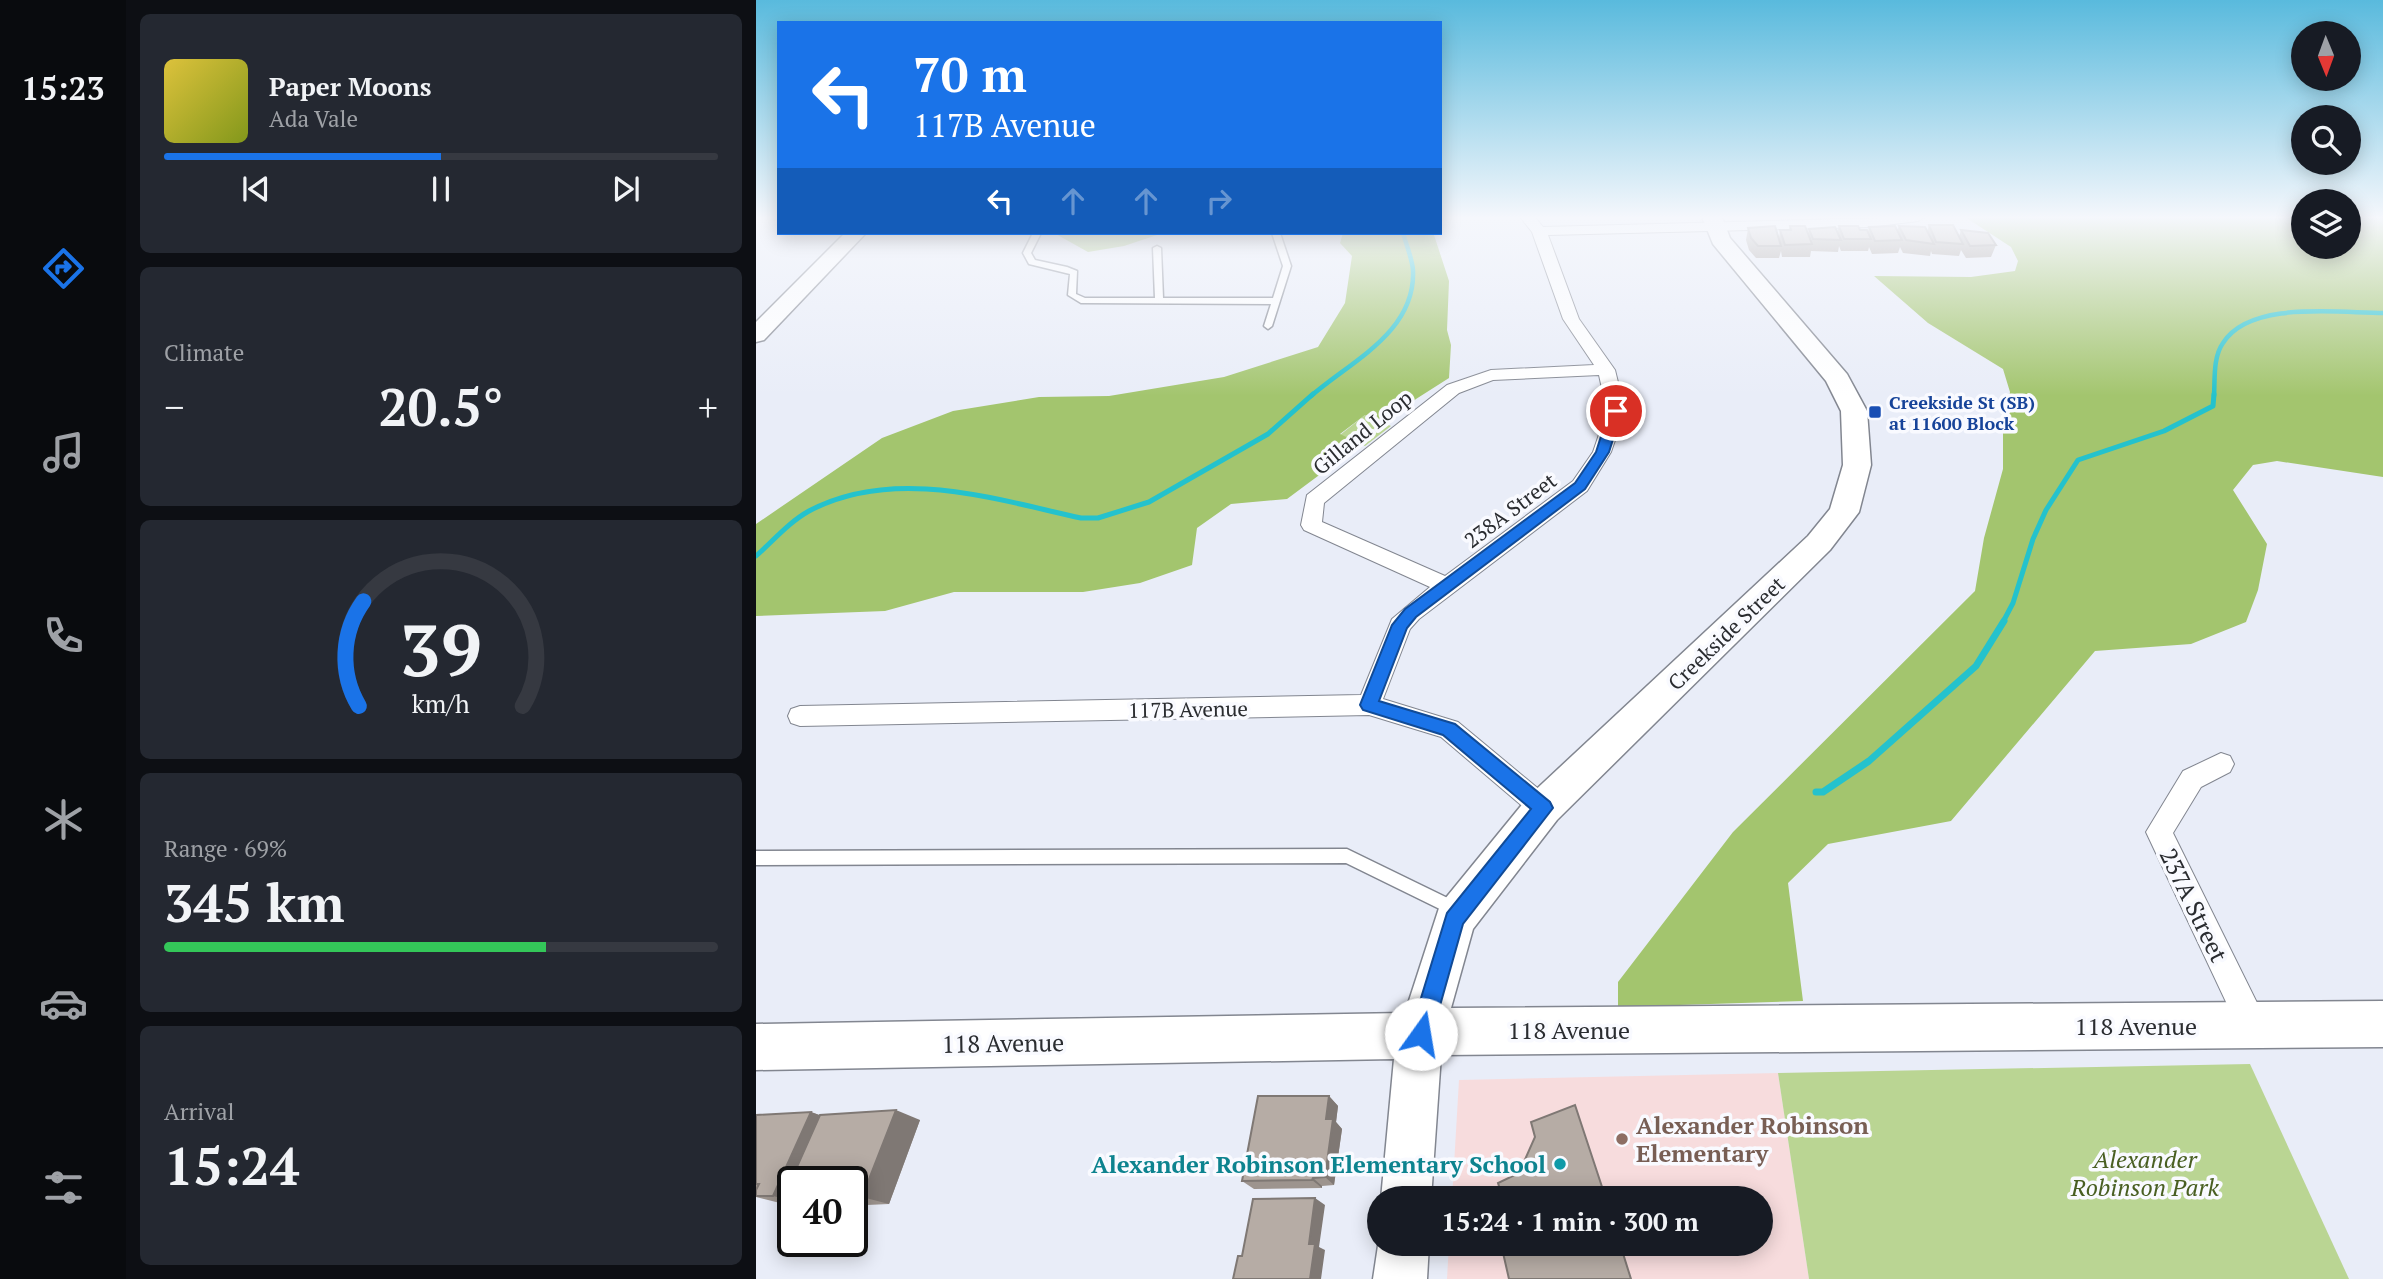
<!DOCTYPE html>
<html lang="en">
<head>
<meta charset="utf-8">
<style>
  body { margin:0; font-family:"PT Serif",serif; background:#242831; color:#f1f3f6; height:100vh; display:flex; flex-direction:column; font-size:26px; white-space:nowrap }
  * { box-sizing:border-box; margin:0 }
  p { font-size:23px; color:#9ea1a6 }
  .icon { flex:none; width:38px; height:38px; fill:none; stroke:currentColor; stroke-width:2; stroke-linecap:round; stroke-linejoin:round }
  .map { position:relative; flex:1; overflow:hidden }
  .sheet { display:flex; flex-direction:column; gap:14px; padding:14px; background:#0d0f14; width:630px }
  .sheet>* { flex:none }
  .hud { position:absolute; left:21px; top:21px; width:665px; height:214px; border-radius:0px; box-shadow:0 4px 18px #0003; background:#1a73e8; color:#fff; overflow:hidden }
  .needle { width:46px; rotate:179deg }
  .tools { position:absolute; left:1535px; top:21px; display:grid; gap:14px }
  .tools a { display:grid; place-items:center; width:70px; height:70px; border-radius:50%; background:#171b24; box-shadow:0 4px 18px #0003; font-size:35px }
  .speed { position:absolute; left:21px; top:1166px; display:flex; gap:14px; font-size:35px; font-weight:700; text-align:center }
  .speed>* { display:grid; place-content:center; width:91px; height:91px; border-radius:50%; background:#171b24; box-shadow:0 4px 18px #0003; line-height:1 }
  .speed .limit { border:4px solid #111; border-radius:10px; background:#fff; color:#111 }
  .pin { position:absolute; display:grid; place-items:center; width:60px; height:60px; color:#fff; margin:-30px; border:4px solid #fff; border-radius:50%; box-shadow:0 2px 7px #0007 }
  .me { position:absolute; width:77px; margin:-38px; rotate:13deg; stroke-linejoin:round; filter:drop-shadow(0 0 5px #0008) }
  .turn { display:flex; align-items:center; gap:24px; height:147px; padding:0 21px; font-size:32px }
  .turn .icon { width:91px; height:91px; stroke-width:2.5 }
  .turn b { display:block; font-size:49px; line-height:60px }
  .lanes { display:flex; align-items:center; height:66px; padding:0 21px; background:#0003; justify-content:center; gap:35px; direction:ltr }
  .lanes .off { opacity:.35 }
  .big { font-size:52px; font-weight:800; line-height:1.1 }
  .sheet .tile { flex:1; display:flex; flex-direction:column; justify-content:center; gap:10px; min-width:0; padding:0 24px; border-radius:10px; background:#242831 }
  .sheet .dial { align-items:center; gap:0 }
  .dial svg { height:182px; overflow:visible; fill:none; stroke:#363941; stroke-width:7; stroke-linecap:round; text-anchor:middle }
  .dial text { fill:#f1f3f6; stroke:none }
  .song { display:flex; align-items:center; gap:21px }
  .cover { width:84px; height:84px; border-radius:10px; background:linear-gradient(135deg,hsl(50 70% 55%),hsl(70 70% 35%)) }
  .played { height:7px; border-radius:4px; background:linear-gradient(90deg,#1a73e8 50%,#363941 50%) }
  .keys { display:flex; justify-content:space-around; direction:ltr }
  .heat { display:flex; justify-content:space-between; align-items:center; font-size:38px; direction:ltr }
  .charge { height:10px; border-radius:5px; background:linear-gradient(90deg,#34c759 69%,#363941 0) }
  .trip { position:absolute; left:611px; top:1186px; width:406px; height:70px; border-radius:35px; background:#171b24; box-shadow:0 4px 18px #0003; font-weight:800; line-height:70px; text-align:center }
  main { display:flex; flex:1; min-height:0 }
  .menu { display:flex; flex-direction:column; width:126px; justify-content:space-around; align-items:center; background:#090b0e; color:#9ea1a6 }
  .menu .icon { width:49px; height:49px }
  .menu .current { color:#1a73e8 }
  .menu b { font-size:32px; color:#f1f3f6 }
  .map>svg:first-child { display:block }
  .education { fill:#f7dcdd }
  .green { fill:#bad593 }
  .forest { fill:#a3c56e }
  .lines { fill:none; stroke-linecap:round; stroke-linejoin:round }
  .stream-far2 { stroke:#24c2cd; stroke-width:4.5 }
  .stream-far1 { stroke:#24c2cd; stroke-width:5 }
  .stream { stroke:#24c2cd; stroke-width:7 }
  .lane-casing { stroke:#828690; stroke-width:3 }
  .street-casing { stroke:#828690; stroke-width:2 }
  .secondary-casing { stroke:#828690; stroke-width:3 }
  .lane { fill:#fff; fill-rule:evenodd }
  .street { fill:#fff; fill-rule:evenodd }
  .secondary { fill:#fff; fill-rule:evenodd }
  .wall { fill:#9d948e }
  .shaded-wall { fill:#7f7874 }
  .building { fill:#b6aca5; stroke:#7f7874; stroke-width:2 }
  .route { fill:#1a73e8; stroke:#114b97; stroke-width:2 }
  .transit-dot { fill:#1a4fb4; stroke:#f9faff; stroke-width:2.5 }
  .education-dot { fill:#8d6e63; stroke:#f9faff; stroke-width:2.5 }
  .culture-dot { fill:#0f9aa8; stroke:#f9faff; stroke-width:2.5 }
  .labels { text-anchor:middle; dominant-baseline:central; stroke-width:7; stroke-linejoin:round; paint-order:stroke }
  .far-transit-label { font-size:18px; font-weight:bold; fill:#164399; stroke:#f9faff; text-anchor:start }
  .street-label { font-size:21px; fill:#2a2c30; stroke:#f9faff }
  .near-street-label { font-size:24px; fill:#2a2c30; stroke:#f9faff }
  .near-education-label { font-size:24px; font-weight:bold; fill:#785e54; stroke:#f9faff; text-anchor:start }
  .near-park-label { font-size:24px; font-style:italic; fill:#495f22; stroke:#f9faff }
  .near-culture-label { font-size:24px; font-weight:bold; fill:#0d838f; stroke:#f9faff; text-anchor:end }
</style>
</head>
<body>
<main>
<nav class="menu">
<b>15:23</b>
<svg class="icon current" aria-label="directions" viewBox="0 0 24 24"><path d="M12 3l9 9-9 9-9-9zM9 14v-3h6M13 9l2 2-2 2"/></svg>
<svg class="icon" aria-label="music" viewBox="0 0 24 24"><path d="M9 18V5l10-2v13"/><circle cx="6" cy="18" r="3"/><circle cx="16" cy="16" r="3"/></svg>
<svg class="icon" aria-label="phone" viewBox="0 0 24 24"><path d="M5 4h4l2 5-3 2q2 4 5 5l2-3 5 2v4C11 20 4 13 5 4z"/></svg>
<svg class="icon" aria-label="climate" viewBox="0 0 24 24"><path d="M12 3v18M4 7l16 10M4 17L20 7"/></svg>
<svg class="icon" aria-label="car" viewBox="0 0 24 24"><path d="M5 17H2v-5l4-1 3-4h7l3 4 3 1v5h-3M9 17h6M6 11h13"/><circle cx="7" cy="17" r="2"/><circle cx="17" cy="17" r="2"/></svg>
<svg class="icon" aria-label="filters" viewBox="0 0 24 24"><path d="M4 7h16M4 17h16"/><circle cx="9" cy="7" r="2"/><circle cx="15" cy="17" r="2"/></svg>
</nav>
<section class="sheet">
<div class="tile">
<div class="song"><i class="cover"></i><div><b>Paper Moons</b><p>Ada Vale</p></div></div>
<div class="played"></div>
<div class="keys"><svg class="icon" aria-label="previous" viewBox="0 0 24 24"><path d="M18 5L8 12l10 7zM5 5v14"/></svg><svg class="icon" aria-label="pause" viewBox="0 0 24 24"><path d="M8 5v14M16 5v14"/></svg><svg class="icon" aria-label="next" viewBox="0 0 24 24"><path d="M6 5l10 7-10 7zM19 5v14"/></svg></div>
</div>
<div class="tile"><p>Climate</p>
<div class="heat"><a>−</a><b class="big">20.5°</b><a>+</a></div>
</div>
<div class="tile dial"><svg viewBox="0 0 100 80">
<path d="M14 69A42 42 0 1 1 86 69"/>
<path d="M14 69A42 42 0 0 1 16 23" stroke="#1a73e8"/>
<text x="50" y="56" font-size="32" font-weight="700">39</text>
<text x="50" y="72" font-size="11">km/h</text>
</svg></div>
<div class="tile"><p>Range · 69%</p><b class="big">345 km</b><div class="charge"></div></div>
<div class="tile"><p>Arrival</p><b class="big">15:24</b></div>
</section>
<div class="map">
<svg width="1627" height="1279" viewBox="0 0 1627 1279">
  <rect width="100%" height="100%" fill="#e9edf8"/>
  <path class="education" d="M1022,1073L1053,1279H691L693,1244H1004V1199H696L703,1080Z"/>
  <g class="green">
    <path d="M609,415L635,426L609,446L584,435Z"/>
    <path d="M1494,1064L1593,1279H1053L1022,1073Z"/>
  </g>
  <g class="forest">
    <path d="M1209,217H1547V247H1592L1593,217H1627V477L1521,461L1497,465L1477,490L1511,544L1502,590L1490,622L1435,644L1339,651L1195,821L1072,844L1032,883L1047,1001L862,1007V982L977,832L1219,591L1228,538L1247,469V427L1254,392L1247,369L1172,323L1118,276L1215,277L1259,271L1262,261L1255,247Z"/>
    <path d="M298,233H407L368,246L332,252Z"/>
    <path d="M587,233H676L678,235L693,281L691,330L695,345L693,378L660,399L630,424L609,415L584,434L605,444L531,499L475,504L441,528L436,565L384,583L327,592H198L129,611L0,616V524L126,438L197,411L283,397L353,396L468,377L562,347L589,303L596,256L584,243Z"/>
  </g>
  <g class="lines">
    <g class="stream-far2">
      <path d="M555,396C595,361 660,332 657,270C656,258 650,244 647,233"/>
      <path d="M1458,396C1459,379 1457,357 1467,343C1494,300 1583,313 1627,313"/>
    </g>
    <g class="stream-far1">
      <path d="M0,556C17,541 33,522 53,511C138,466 238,499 325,518H342L393,502L512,434L557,394"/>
      <path d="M1247,622L1257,603L1277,539L1290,510L1322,460L1408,431L1457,406L1458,394"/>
    </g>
    <path class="stream" d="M1060,792H1067L1113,761L1220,666L1248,621"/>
    <g class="lane-casing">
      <g id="lane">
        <path d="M277,233H285L275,253L279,260L311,267L321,271L320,294L329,298H399L397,248L401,246L405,248L407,298H517L527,266L516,233H524L535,266L516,326L512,329L508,326L515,304L325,303L312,295L314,274L273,264L267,253Z"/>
        <path d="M591,849L706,905L709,910L706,915L701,917L696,915L590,863L0,865V851Z"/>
      </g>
    </g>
    <g class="street-casing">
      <g id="street">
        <path d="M764,217H779L787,227L1169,217L1162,221L1114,227L792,235L823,319L859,370L869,411L855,452L831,491L663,619L654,629L627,699L702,722L796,800L800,808L796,816L787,820L778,816L685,737L613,715L44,726L35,723L32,716L35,709L44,706L605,695L636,619L674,587L548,530L545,525L551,495L691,385L735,370L838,365L807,319L776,232ZM843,375L851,411L837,452L817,481L689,576L566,522L568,503L703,393L737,380Z"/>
        <path d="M1465,753L1474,756L1478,764L1474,772L1445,787L1417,833L1512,1025L1508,1036L1497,1040L1486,1036L1390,832L1427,771Z"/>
      </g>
    </g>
    <g class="secondary-casing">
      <g id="secondary">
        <path d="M946,217H966L974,238L1091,374L1111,411L1115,465L1103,512L1074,550L801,820L717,929L695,1008L1627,1001V1047L685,1055L675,1199H625L638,1059L0,1070V1024L649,1013L684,905L773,796L1052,536L1074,509L1087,465L1085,411L1070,381L957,244Z"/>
        <path d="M89,233H110L8,340L0,342V322Z"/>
        <path d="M623,1239V1244H673L671,1279H617Z"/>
      </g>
    </g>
    <use href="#lane" class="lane"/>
    <use href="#street" class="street"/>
    <use href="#secondary" class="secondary"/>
  </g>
  <g class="wall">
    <path d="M1173,225L1203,236L1205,230L1240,245L1235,257L1210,258L1205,250L1203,256L1176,254L1175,251L1174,256L1147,253L1144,247L1142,253L1116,254L1113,247L1112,251H1085L1083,246L1082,252L1055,251L1054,257H1026L1025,251L1023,258H1000L993,250L990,240L992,228L1023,238L1024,230H1033L1034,226L1052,234L1053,229L1081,232L1083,226L1112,232L1113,227L1141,231L1143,226L1171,232Z"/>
    <path d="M573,1096L582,1106L580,1122L586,1129L578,1185L566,1186V1188L498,1189L486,1181Z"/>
    <path d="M55,1112L63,1115L164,1120L133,1204L111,1205L96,1201V1181H37V1204H28L0,1197V1115Z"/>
  </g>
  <g class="shaded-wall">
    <path d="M573,1096L582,1106L580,1122L586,1129L578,1185L569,1177L570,1119Z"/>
    <path d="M140,1110L164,1120L133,1204L106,1197Z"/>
    <path d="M55,1112L83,1122L32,1187L37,1188V1201L17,1196Z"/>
    <path d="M557,1178L566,1186V1188L556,1180Z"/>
    <path d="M559,1198L569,1205L563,1247L569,1250L565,1279H554L553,1244Z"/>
  </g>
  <g class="building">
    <path d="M1173,225H1197L1207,244L1180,242Z"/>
    <path d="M1019,226L1025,246H1002L995,238L992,228Z"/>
    <path d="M1034,226H1049L1056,244L1029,245L1024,230H1035Z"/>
    <path d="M1083,226H1102L1104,230H1111L1115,239H1088Z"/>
    <path d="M1139,226L1146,240L1119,241L1113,227Z"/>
    <path d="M1143,226L1169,227L1178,244L1150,240Z"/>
    <path d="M1079,227L1085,240L1057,239L1053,229Z"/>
    <path d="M1205,230L1232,233L1240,245L1214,246Z"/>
    <path d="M502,1096H573L570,1119H577L569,1177L557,1178L556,1180L486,1181Z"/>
    <path d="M819,1105L850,1199H747L742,1183L763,1173L779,1137L775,1122Z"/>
    <path d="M140,1110L106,1197H96V1181H37V1187H32L64,1115Z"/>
    <path d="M55,1112L17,1196H0V1190L3,1184H0V1115Z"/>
    <path d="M559,1198L553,1244H559L554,1279H477L482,1256H486L497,1199Z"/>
    <path d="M745,1244H864L875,1279H753Z"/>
  </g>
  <linearGradient id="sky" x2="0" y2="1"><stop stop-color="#59badd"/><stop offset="0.55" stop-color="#f5f7fc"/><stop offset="1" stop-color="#f5f7fc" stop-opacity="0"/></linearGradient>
  <rect width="1627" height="396" fill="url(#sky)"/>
  <path class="route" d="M860,408L866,411L853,452L829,489L660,617L651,628L623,701L699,724L794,802L797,808L707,924L676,1034L673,1042L665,1045L657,1042L654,1034L691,913L775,809L687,735L607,710L604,705L636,625L649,609L819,483L840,452L853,411Z"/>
  <rect class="transit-dot" x="1112" y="405" width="14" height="14" rx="3.5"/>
  <circle class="education-dot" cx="866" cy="1139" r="7"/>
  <circle class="culture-dot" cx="804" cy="1164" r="7"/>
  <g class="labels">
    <g class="far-transit-label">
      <text x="1133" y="402">Creekside St (SB)<tspan x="1133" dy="21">at 11600 Block</tspan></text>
    </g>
    <g class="street-label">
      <text transform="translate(606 432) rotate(-39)">Gilland Loop</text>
      <text transform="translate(754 510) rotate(-37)">238A Street</text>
      <text transform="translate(970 633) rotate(-44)">Creekside Street</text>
      <text transform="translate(432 709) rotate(-1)">117B Avenue</text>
    </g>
    <g class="near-street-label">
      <text transform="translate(1438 905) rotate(64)">237A Street</text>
      <text x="1380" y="1026">118 Avenue</text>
      <text x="813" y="1030">118 Avenue</text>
      <text transform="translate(247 1043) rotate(-1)">118 Avenue</text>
    </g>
    <g class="near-education-label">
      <text x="880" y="1125">Alexander Robinson<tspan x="880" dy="28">Elementary</tspan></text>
    </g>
    <g class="near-park-label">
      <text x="1389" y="1159">Alexander<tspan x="1389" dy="28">Robinson Park</tspan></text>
    </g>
    <g class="near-culture-label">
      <text x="790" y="1164">Alexander Robinson Elementary School</text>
    </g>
  </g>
</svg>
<div class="tools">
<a><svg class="needle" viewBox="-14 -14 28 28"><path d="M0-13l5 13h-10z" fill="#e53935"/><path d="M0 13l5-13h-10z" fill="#9ea1a6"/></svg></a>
<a><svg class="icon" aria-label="search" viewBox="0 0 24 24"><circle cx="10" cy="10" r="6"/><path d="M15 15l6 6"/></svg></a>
<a><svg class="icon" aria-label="layers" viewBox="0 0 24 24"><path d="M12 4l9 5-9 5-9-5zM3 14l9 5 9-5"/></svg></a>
</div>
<div class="speed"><div class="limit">40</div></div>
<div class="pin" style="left:860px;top:411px;background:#d93025"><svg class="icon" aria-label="arrive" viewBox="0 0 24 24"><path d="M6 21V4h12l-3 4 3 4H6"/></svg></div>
<svg class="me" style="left:665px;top:1034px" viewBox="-20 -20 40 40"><circle r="19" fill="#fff"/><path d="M0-13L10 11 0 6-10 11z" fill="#1a73e8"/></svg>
<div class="trip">15:24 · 1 min · 300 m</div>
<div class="hud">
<div class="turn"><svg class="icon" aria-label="left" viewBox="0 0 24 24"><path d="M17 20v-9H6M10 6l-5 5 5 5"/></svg><div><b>70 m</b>117B Avenue</div></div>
<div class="lanes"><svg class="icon" aria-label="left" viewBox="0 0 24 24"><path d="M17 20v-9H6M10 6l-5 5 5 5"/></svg><svg class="icon off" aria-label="ahead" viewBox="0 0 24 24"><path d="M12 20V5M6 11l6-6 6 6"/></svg><svg class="icon off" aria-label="ahead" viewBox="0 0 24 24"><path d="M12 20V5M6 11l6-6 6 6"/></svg><svg class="icon off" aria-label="right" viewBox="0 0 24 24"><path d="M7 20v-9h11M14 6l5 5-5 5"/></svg></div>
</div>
</div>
</main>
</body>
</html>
